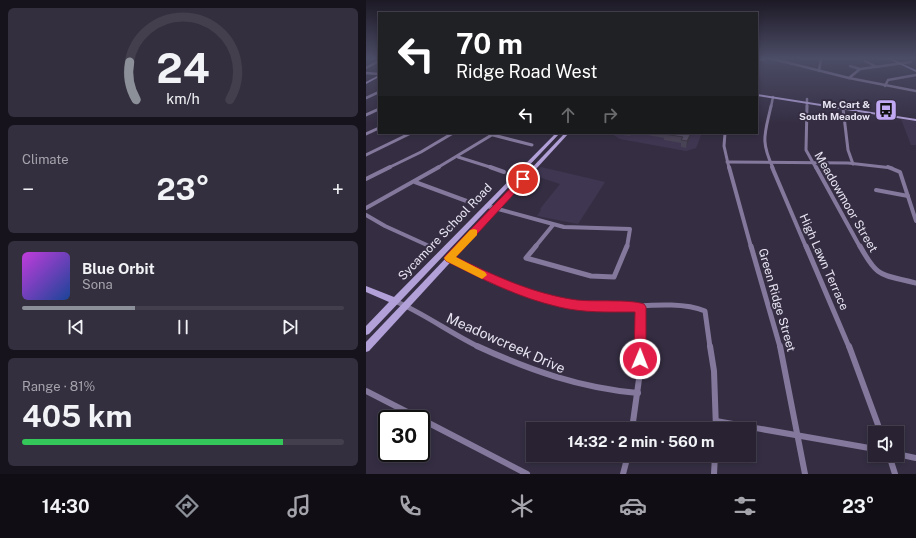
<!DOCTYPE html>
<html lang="en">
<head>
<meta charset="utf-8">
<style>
  body { margin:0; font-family:"Public Sans",sans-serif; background:#342f3e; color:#f1f3f6; height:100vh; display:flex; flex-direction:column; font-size:15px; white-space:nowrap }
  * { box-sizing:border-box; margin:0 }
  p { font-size:13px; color:#a5a4ac }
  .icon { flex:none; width:22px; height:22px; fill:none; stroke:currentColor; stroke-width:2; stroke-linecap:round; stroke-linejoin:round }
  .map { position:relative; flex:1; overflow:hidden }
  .drawer { display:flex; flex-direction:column; gap:8px; padding:8px; background:#16131c; width:366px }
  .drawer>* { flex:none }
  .guide { position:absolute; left:12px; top:12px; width:380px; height:122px; border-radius:0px; box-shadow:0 2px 6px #0003,0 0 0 1px #443f4d; background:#202124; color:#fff; overflow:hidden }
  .fabs { position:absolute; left:502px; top:426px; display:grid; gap:8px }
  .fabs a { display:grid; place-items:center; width:36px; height:36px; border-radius:0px; background:#282232; box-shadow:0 2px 6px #0003,0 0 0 1px #443f4d; font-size:20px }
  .speed { position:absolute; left:12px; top:410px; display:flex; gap:8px; font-size:20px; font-weight:700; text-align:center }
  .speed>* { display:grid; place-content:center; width:52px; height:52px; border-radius:50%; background:#282232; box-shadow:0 2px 6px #0003,0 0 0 1px #443f4d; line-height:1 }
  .speed .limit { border:2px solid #111; border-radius:6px; background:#fff; color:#111 }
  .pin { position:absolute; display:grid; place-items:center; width:34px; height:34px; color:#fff; margin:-17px; border:2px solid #fff; border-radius:50%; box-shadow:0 1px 4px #0007 }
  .me { position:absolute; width:44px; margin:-22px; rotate:1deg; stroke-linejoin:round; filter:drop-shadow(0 0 3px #0008) }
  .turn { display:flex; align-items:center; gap:14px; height:84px; padding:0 12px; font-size:18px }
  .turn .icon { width:52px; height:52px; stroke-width:2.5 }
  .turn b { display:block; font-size:28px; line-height:34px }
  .lanes { display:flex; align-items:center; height:38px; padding:0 12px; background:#0003; justify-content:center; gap:20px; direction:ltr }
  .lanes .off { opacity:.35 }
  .big { font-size:30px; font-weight:700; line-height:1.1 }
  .drawer .widget { flex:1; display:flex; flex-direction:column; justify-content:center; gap:6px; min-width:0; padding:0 14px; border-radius:6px; background:#342f3e }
  .drawer .dial { align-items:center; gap:0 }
  .dial svg { height:104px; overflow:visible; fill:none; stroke:#443f4d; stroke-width:7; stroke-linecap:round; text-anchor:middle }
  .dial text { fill:#f1f3f6; stroke:none }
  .song { display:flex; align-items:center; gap:12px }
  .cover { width:48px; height:48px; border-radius:6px; background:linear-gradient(135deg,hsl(290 70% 55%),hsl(220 70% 35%)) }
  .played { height:4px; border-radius:2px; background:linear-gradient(90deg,#8c9099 35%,#443f4d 35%) }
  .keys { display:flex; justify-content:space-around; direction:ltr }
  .heat { display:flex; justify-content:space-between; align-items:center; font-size:22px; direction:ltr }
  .charge { height:6px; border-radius:3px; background:linear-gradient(90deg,#34c759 81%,#443f4d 0) }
  .trip { position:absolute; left:160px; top:422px; width:230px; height:40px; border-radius:0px; background:#282232; box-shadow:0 2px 6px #0003,0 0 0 1px #443f4d; font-weight:700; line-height:40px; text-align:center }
  .dock { display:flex; height:64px; justify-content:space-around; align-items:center; background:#100e14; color:#a5a4ac }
  .dock .icon { width:28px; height:28px }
  .dock .on { color:#8c9099 }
  .dock b { font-size:18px; color:#f1f3f6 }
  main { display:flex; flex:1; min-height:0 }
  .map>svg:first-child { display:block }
  .built { fill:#3f3651 }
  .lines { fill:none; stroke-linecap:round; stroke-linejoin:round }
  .street-far4 { stroke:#84799c; stroke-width:2.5 }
  .street-far3 { stroke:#84799c; stroke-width:3 }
  .street-far2 { stroke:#84799c; stroke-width:4 }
  .street-far1 { stroke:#84799c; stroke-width:5 }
  .street { stroke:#84799c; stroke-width:6 }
  .secondary { fill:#b2a0d8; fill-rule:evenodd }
  .wall { fill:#494356 }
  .shaded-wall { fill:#3c3746 }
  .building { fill:#554e64; stroke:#3c3746 }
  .route { fill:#e11d48; stroke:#92132f }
  .slow { fill:#f59e0b }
  .labels { text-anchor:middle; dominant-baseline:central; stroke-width:4; stroke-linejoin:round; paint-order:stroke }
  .far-poi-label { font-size:10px; font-weight:bold; fill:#e7e3f1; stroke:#352e43; text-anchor:end }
  .street-label { font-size:12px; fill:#e7e3f1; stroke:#352e43 }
  .near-street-label { font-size:14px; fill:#e7e3f1; stroke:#352e43 }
</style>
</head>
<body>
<main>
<section class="drawer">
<div class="widget dial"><svg viewBox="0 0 100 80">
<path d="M14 69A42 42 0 1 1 86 69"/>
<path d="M14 69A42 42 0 0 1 9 40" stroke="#8c9099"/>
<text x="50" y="56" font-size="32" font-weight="700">24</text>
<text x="50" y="72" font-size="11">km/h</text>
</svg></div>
<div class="widget"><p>Climate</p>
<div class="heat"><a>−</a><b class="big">23°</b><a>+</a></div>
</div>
<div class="widget">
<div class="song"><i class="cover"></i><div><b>Blue Orbit</b><p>Sona</p></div></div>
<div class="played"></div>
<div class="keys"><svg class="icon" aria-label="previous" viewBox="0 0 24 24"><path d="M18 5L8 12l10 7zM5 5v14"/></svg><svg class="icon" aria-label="pause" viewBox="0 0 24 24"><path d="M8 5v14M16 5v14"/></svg><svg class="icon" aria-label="next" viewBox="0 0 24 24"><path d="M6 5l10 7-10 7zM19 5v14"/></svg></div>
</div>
<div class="widget"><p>Range · 81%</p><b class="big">405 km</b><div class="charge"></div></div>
</section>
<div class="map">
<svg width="550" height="474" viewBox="0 0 550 474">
  <rect width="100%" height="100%" fill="#352e43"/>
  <g class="built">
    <path d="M535,119L550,121V145H545Z"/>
    <path d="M244,133H336L330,148L320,151L254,139Z"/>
    <path d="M175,167L239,182L212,224L171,216L175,210L174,209L194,184L167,175Z"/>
  </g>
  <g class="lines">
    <g class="street-far4">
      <path d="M403,58L483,78L550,91"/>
      <path d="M396,60L400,58"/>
      <path d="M499,61L509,66"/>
      <path d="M484,66L494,69"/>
      <path d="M0,68L13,61"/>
      <path d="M453,71L455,58"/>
      <path d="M0,73L13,74"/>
      <path d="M483,78L494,69L545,62"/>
      <path d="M519,86L522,80L550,75"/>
      <path d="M0,98L13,92"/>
      <path d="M405,107L407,97"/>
      <path d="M441,107V99"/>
    </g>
    <g class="street-far3">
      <path d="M405,106C399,134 394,140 407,168"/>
      <path d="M441,106L440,150L450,168"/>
      <path d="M477,108L482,150L487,164"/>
      <path d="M0,115L13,109"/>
      <path d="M359,133L358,146L363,168"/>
      <path d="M0,134L13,128"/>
      <path d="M127,135L166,145"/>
      <path d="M0,155L45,133"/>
      <path d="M92,157L127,168"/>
      <path d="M361,162L482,163L526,168"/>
      <path d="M22,168L55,152L87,133"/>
      <path d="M71,168L129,133"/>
    </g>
    <g class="street-far2">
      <path d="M124,167L138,172"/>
      <path d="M363,167L385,247"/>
      <path d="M406,167L440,247"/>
      <path d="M450,167L494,247"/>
      <path d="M522,167L534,172L550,221"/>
      <path d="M0,179L24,167"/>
      <path d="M49,182L106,203"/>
      <path d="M510,190L542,196"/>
      <path d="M121,206L198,227L264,229L261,247"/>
      <path d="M0,208L73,167"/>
      <path d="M0,215L19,226L63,246"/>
      <path d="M169,247L187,225"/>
    </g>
    <g class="street-far1">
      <path d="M170,246L160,258L225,276L248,277L261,246"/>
      <path d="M385,246L414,347"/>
      <path d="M440,246L483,347"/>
      <path d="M494,246C512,279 515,274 550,283"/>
      <path d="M83,258C99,265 113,275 129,282C161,295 196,304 230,307C263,309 309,299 339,311L344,347"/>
      <path d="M29,301C59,314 84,333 113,347"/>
      <path d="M274,307V347"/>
    </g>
    <g class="street">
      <path d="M111,346C163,370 214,388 272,393"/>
      <path d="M344,346L348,371L350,429"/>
      <path d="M414,346L439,474"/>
      <path d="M483,346L515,433"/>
      <path d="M0,391L55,419"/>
      <path d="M55,419L161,474"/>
      <path d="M350,421L509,449"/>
      <path d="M266,429L274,372V346"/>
      <path d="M531,454L550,458"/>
      <path d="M523,455L529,474"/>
      <path d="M257,474L262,455"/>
      <path d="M348,474L349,455"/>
    </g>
    <g class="secondary">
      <path d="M521,58H524L550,70V72Z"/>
      <path d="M13,75V77L0,84V82Z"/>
      <path d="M391,94L550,119V121L391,96Z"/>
      <path d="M190,133H194L3,334L0,335V326L23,302L0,292V286L28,297Z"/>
      <path d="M199,133H203L3,351L0,352V342Z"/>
    </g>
  </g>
  <g class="wall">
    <path d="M257,133H266L264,136L257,135Z"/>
    <path d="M270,133H326L320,148L315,147V143L298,140V138Z"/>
  </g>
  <path class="shaded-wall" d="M325,133H326L320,148L321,141Z"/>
  <path class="building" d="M299,133H325L321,141L315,140L317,137L298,134Z"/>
  <linearGradient id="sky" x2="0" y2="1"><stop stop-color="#1d1925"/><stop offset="0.47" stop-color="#4b4c66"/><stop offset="1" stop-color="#4b4c66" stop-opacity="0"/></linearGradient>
  <rect width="550" height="124" fill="url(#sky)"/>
  <path class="route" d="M157,177L161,179L160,181L90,257C129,276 168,294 211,300C229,302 264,299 278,304L280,307V359L279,364L274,365L270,364L268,359L269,312C243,312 217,313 193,307C153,298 116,279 80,261L78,258L80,255L154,178Z"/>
  <path class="slow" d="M108,229L111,230V235L90,257L119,272L121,275L116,279L80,261L78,258L104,230Z"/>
  <defs>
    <g id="bus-square" transform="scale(1.15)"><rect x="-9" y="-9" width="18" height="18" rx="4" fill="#c1a8f3" stroke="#352e43"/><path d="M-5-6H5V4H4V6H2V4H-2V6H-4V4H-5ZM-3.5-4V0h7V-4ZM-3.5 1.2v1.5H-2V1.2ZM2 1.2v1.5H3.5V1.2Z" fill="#111"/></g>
  </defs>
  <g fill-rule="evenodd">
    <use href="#bus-square" x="520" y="110"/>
  </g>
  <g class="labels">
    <g class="far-poi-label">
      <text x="504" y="104">Mc Cart &amp;<tspan x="504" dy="12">South Meadow</tspan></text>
    </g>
    <g class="street-label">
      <text transform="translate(480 202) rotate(60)">Meadowmoor Street</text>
      <text transform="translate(79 232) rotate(-46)">Sycamore School Road</text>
      <text transform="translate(458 262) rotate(66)">High Lawn Terrace</text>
      <text transform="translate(411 300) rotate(74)">Green Ridge Street</text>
    </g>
    <g class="near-street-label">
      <text transform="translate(140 343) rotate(24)">Meadowcreek Drive</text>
    </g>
  </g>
</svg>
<div class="fabs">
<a><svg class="icon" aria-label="sound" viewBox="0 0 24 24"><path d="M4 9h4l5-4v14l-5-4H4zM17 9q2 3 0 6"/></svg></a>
</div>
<div class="speed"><div class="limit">30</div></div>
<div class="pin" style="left:157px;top:179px;background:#d93025"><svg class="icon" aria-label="arrive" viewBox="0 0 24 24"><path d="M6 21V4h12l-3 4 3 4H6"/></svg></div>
<svg class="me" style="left:274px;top:359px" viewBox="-20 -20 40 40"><circle r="17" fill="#e11d48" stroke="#fff" stroke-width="3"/><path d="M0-11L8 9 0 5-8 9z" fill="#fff"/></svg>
<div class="trip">14:32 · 2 min · 560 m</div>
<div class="guide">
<div class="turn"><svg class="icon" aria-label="left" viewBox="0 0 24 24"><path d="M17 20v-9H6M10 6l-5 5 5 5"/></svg><div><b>70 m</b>Ridge Road West</div></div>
<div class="lanes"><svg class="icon" aria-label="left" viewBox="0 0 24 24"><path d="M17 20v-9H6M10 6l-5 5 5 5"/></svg><svg class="icon off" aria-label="ahead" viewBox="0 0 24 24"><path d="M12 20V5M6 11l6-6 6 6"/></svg><svg class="icon off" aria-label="right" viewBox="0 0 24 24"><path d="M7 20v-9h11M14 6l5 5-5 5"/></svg></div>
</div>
</div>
</main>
<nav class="dock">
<b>14:30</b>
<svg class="icon on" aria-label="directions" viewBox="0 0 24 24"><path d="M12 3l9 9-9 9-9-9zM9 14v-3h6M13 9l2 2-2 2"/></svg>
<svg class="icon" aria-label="music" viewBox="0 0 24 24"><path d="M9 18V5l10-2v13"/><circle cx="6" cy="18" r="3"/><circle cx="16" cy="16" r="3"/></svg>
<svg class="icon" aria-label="phone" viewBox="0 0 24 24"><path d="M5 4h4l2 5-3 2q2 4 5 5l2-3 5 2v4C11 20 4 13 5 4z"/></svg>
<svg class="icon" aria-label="climate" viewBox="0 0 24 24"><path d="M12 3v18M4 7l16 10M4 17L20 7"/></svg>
<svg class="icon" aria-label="car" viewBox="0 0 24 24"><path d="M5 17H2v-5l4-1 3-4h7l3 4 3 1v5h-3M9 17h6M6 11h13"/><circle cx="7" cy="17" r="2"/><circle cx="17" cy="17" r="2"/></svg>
<svg class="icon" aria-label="filters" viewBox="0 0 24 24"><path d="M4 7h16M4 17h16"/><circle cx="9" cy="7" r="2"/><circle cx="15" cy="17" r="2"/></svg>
<b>23°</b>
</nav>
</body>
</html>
